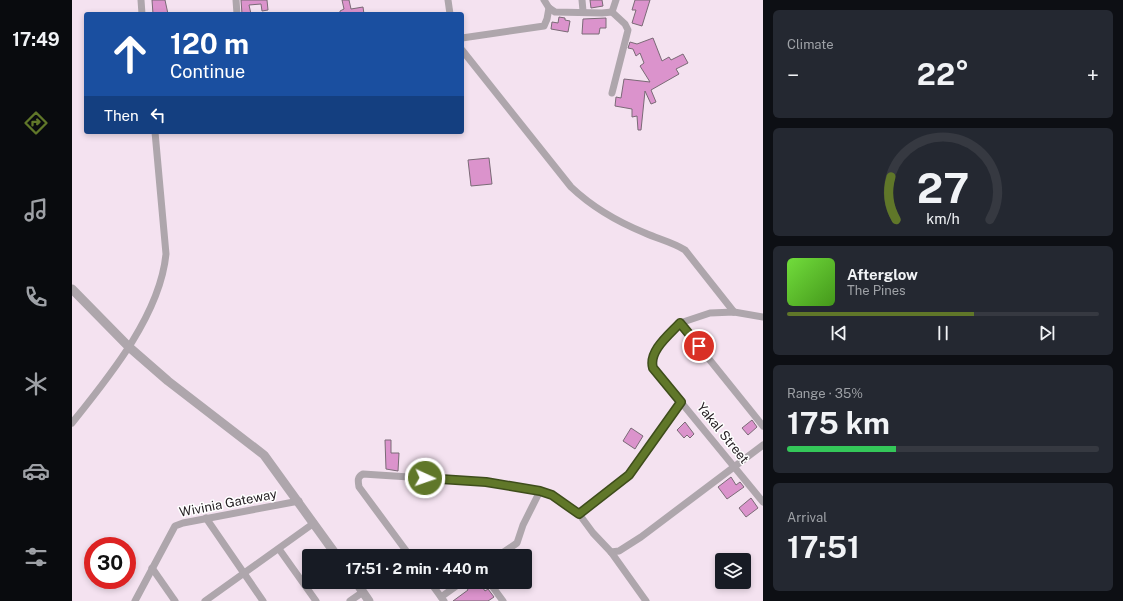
<!DOCTYPE html>
<html lang="en">
<head>
<meta charset="utf-8">
<style>
  body { margin:0; font-family:"Public Sans",sans-serif; background:#242831; color:#f1f3f6; height:100vh; display:flex; flex-direction:column; font-size:15px; white-space:nowrap }
  * { box-sizing:border-box; margin:0 }
  p { font-size:13px; color:#9ea1a6 }
  .icon { flex:none; width:22px; height:22px; fill:none; stroke:currentColor; stroke-width:2; stroke-linecap:round; stroke-linejoin:round }
  .map { position:relative; flex:1; overflow:hidden }
  .drawer { display:flex; flex-direction:column; gap:10px; padding:10px; background:#0d0f14; width:360px }
  .drawer>* { flex:none }
  .top-card { position:absolute; left:12px; top:12px; width:380px; height:122px; border-radius:4px; box-shadow:0 2px 6px #0003; background:#1a4fa0; color:#fff; overflow:hidden }
  .fabs { position:absolute; left:643px; top:553px; display:grid; gap:8px }
  .fabs a { display:grid; place-items:center; width:36px; height:36px; border-radius:4px; background:#171b24; box-shadow:0 2px 6px #0003; font-size:20px }
  .speed { position:absolute; left:12px; top:537px; display:flex; gap:8px; font-size:20px; font-weight:700; text-align:center }
  .speed>* { display:grid; place-content:center; width:52px; height:52px; border-radius:50%; background:#171b24; box-shadow:0 2px 6px #0003; line-height:1 }
  .speed .limit { border:6px solid #d22; background:#fff; color:#111 }
  .pin { position:absolute; display:grid; place-items:center; width:34px; height:34px; color:#fff; margin:-17px; border:2px solid #fff; border-radius:50%; box-shadow:0 1px 4px #0007 }
  .me { position:absolute; width:44px; margin:-22px; rotate:93deg; stroke-linejoin:round; filter:drop-shadow(0 0 3px #0008) }
  .turn { display:flex; align-items:center; gap:14px; height:84px; padding:0 20px; font-size:18px }
  .turn .icon { width:52px; height:52px; stroke-width:2.5 }
  .turn b { display:block; font-size:28px; line-height:34px }
  .then { display:flex; align-items:center; height:38px; padding:0 20px; background:#0003; gap:8px; font-size:15px }
  .big { font-size:30px; font-weight:700; line-height:1.1 }
  .drawer .widget { flex:1; display:flex; flex-direction:column; justify-content:center; gap:6px; min-width:0; padding:0 14px; border-radius:6px; background:#242831 }
  .drawer .dial { align-items:center; gap:0 }
  .dial svg { height:104px; overflow:visible; fill:none; stroke:#363941; stroke-width:7; stroke-linecap:round; text-anchor:middle }
  .dial text { fill:#f1f3f6; stroke:none }
  .song { display:flex; align-items:center; gap:12px }
  .cover { width:48px; height:48px; border-radius:6px; background:linear-gradient(135deg,hsl(100 70% 55%),hsl(100 70% 35%)) }
  .played { height:4px; border-radius:2px; background:linear-gradient(90deg,#607729 60%,#363941 60%) }
  .keys { display:flex; justify-content:space-around; direction:ltr }
  .heat { display:flex; justify-content:space-between; align-items:center; font-size:22px; direction:ltr }
  .charge { height:6px; border-radius:3px; background:linear-gradient(90deg,#34c759 35%,#363941 0) }
  .trip { position:absolute; left:230px; top:549px; width:230px; height:40px; border-radius:4px; background:#171b24; box-shadow:0 2px 6px #0003; font-weight:700; line-height:40px; text-align:center }
  main { display:flex; flex:1; min-height:0 }
  .tabs { display:flex; flex-direction:column; width:72px; justify-content:space-around; align-items:center; background:#090b0e; color:#9ea1a6 }
  .tabs .icon { width:28px; height:28px }
  .tabs .current { color:#607729 }
  .tabs b { font-size:18px; color:#f1f3f6 }
  .map>svg:first-child { display:block }
  .building { fill:#db93cc; stroke:#7a6a76 }
  .lines { fill:none; stroke-linecap:round; stroke-linejoin:round }
  .minor { stroke:#aea6ac; stroke-width:7 }
  .tertiary { stroke:#aea6ac; stroke-width:9 }
  .route-casing { stroke:#3e4d1b; stroke-width:10 }
  .route { stroke:#607729; stroke-width:7 }
  .labels { text-anchor:middle; dominant-baseline:central; stroke-width:3; stroke-linejoin:round; paint-order:stroke }
  .street-label { font-size:13px; fill:#272125; stroke:#fff }
</style>
</head>
<body>
<main>
<nav class="tabs">
<b>17:49</b>
<svg class="icon current" aria-label="directions" viewBox="0 0 24 24"><path d="M12 3l9 9-9 9-9-9zM9 14v-3h6M13 9l2 2-2 2"/></svg>
<svg class="icon" aria-label="music" viewBox="0 0 24 24"><path d="M9 18V5l10-2v13"/><circle cx="6" cy="18" r="3"/><circle cx="16" cy="16" r="3"/></svg>
<svg class="icon" aria-label="phone" viewBox="0 0 24 24"><path d="M5 4h4l2 5-3 2q2 4 5 5l2-3 5 2v4C11 20 4 13 5 4z"/></svg>
<svg class="icon" aria-label="climate" viewBox="0 0 24 24"><path d="M12 3v18M4 7l16 10M4 17L20 7"/></svg>
<svg class="icon" aria-label="car" viewBox="0 0 24 24"><path d="M5 17H2v-5l4-1 3-4h7l3 4 3 1v5h-3M9 17h6M6 11h13"/><circle cx="7" cy="17" r="2"/><circle cx="17" cy="17" r="2"/></svg>
<svg class="icon" aria-label="filters" viewBox="0 0 24 24"><path d="M4 7h16M4 17h16"/><circle cx="9" cy="7" r="2"/><circle cx="15" cy="17" r="2"/></svg>
</nav>
<div class="map">
<svg width="691" height="601" viewBox="0 0 691 601">
  <rect width="100%" height="100%" fill="#f4e2f0"/>
  <g class="building">
    <path d="M80,0H93L96,14H81Z"/>
    <path d="M169,0H195L196,10L190,11L189,4L177,5L179,14H170Z"/>
    <path d="M270,0H277L279,9L291,7L292,14H268V11L272,9Z"/>
    <path d="M518,0H530L531,6L519,8Z"/>
    <path d="M563,0H578L570,26L560,23L564,10H560Z"/>
    <path d="M487,17L493,18V20L498,21L496,32L479,29L480,22L486,23Z"/>
    <path d="M534,18V28H528L527,34H510L511,19Z"/>
    <path d="M581,38L590,61L597,57L599,60L611,54L616,63L604,69L607,74L579,90L584,102L579,104L573,91L569,130H566L565,116L560,117V109L543,106L544,97L549,98L552,79L578,82L568,66L572,63L568,53L564,56L561,49L556,48L558,42L565,44Z"/>
    <path d="M417,158L420,184L399,186L396,160Z"/>
    <path d="M680,420L685,427L676,435L670,428Z"/>
    <path d="M613,422L622,434L618,438L615,435L612,438L605,430Z"/>
    <path d="M559,428L571,436L563,449L551,441Z"/>
    <path d="M313,440H319V453H327L326,471L314,469Z"/>
    <path d="M659,477L664,485L668,482L672,487L655,499L646,487Z"/>
    <path d="M679,498L686,508L674,517L667,508Z"/>
    <path d="M401,582H407L413,591L416,589L422,597L416,601H381L396,590L394,586Z"/>
  </g>
  <g class="lines">
    <g class="minor">
      <path d="M69,0L70,14"/>
      <path d="M164,0L165,14"/>
      <path d="M376,0L378,14"/>
      <path d="M472,0L477,8L483,12L530,13L540,12"/>
      <path d="M510,0L511,11"/>
      <path d="M540,12L544,0"/>
      <path d="M390,38L472,26L475,19L477,8"/>
      <path d="M390,50L499,187C520,207 546,222 573,233C586,239 600,242 613,250L662,312"/>
      <path d="M540,93L556,30L553,24L540,12"/>
      <path d="M608,323C598,334 576,351 581,368L691,502"/>
      <path d="M608,323L691,426"/>
      <path d="M608,323L638,313L662,312L691,317"/>
      <path d="M0,423C37,377 88,315 94,254L83,132"/>
      <path d="M507,514L557,475L609,402"/>
      <path d="M134,518L191,601"/>
      <path d="M207,549L244,601"/>
      <path d="M539,552L547,551L569,537L691,445"/>
      <path d="M338,556L287,487C286,481 285,477 291,474L414,482L468,491L480,495L507,514L521,533L539,552L574,601"/>
      <path d="M426,556L445,543L451,525L468,491"/>
      <path d="M80,568L103,601"/>
      <path d="M358,582L372,601"/>
      <path d="M417,582L431,601"/>
      <path d="M369,597L390,582"/>
      <path d="M63,601L103,526L111,523L227,501"/>
      <path d="M133,601L242,523"/>
      <path d="M278,601L291,592"/>
    </g>
    <g class="tertiary">
      <path d="M0,289L57,347L96,381L192,455L265,556"/>
      <path d="M284,582L297,601"/>
    </g>
  </g>
  <g class="lines">
    <g class="route-casing">
      <path id="route" d="M353,478L414,482L468,491L480,495L507,514L557,475L609,402L581,368C576,351 598,334 608,323L627,346"/>
    </g>
    <use href="#route" class="route"/>
  </g>
  <g class="labels">
    <g class="street-label">
      <text transform="translate(651 433) rotate(51)">Yakal Street</text>
      <text transform="translate(156 503) rotate(-11)">Wivinia Gateway</text>
    </g>
  </g>
</svg>
<div class="fabs">
<a><svg class="icon" aria-label="layers" viewBox="0 0 24 24"><path d="M12 4l9 5-9 5-9-5zM3 14l9 5 9-5"/></svg></a>
</div>
<div class="speed"><div class="limit">30</div></div>
<div class="pin" style="left:627px;top:346px;background:#d93025"><svg class="icon" aria-label="arrive" viewBox="0 0 24 24"><path d="M6 21V4h12l-3 4 3 4H6"/></svg></div>
<svg class="me" style="left:353px;top:478px" viewBox="-20 -20 40 40"><circle r="17" fill="#607729" stroke="#fff" stroke-width="3"/><path d="M0-11L8 9 0 5-8 9z" fill="#fff"/></svg>
<div class="trip">17:51 · 2 min · 440 m</div>
<div class="top-card">
<div class="turn"><svg class="icon" aria-label="ahead" viewBox="0 0 24 24"><path d="M12 20V5M6 11l6-6 6 6"/></svg><div><b>120 m</b>Continue</div></div>
<div class="then">Then<svg class="icon" aria-label="left" viewBox="0 0 24 24"><path d="M17 20v-9H6M10 6l-5 5 5 5"/></svg></div>
</div>
</div>
<section class="drawer">
<div class="widget"><p>Climate</p>
<div class="heat"><a>−</a><b class="big">22°</b><a>+</a></div>
</div>
<div class="widget dial"><svg viewBox="0 0 100 80">
<path d="M14 69A42 42 0 1 1 86 69"/>
<path d="M14 69A42 42 0 0 1 10 36" stroke="#607729"/>
<text x="50" y="56" font-size="32" font-weight="700">27</text>
<text x="50" y="72" font-size="11">km/h</text>
</svg></div>
<div class="widget">
<div class="song"><i class="cover"></i><div><b>Afterglow</b><p>The Pines</p></div></div>
<div class="played"></div>
<div class="keys"><svg class="icon" aria-label="previous" viewBox="0 0 24 24"><path d="M18 5L8 12l10 7zM5 5v14"/></svg><svg class="icon" aria-label="pause" viewBox="0 0 24 24"><path d="M8 5v14M16 5v14"/></svg><svg class="icon" aria-label="next" viewBox="0 0 24 24"><path d="M6 5l10 7-10 7zM19 5v14"/></svg></div>
</div>
<div class="widget"><p>Range · 35%</p><b class="big">175 km</b><div class="charge"></div></div>
<div class="widget"><p>Arrival</p><b class="big">17:51</b></div>
</section>
</main>
</body>
</html>
